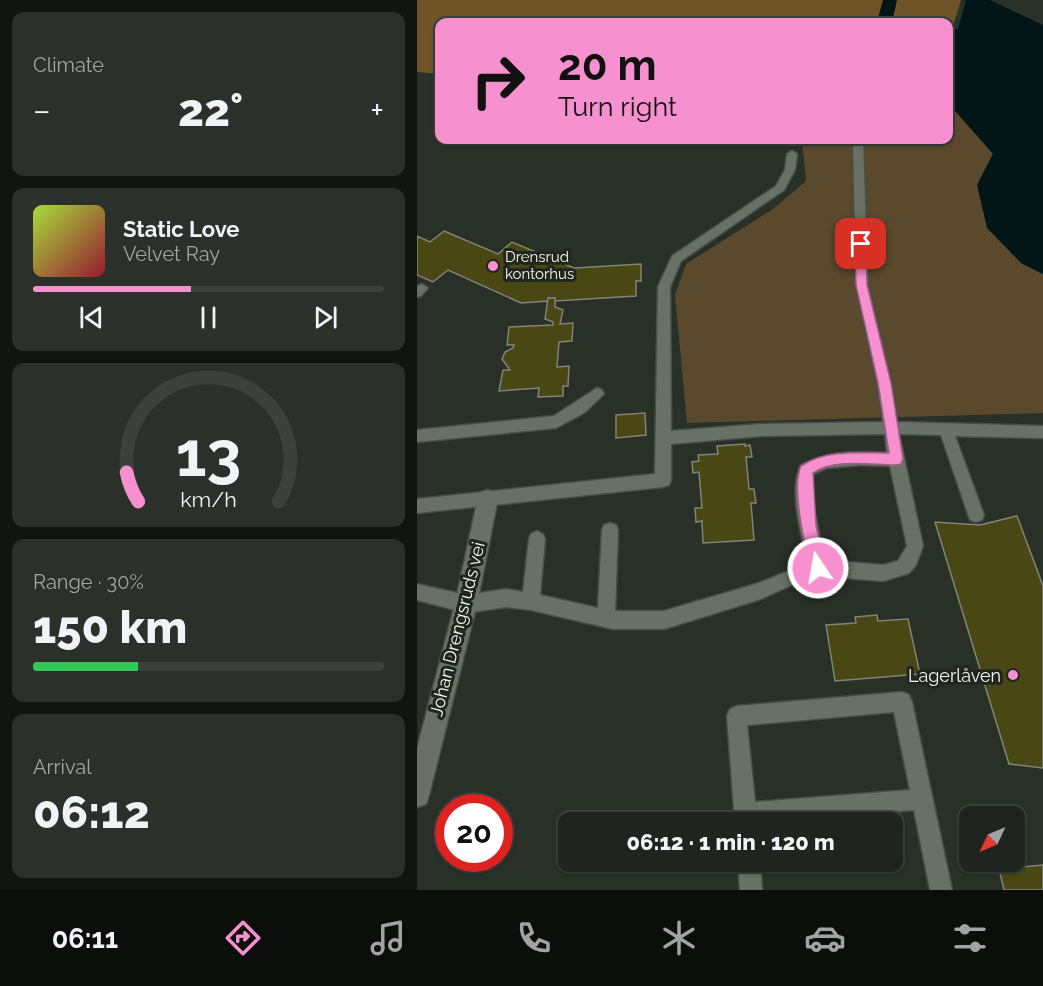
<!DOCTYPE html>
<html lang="en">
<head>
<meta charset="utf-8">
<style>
  body { margin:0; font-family:Raleway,sans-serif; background:#2c302b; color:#f1f3f6; height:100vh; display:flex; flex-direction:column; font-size:22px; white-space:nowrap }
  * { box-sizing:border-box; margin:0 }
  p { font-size:20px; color:#a1a4a4 }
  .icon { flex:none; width:33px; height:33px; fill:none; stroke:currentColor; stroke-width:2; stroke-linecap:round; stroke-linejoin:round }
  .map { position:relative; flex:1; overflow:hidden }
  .details { display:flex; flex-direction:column; gap:12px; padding:12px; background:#111410; width:417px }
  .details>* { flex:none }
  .banner { position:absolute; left:18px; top:18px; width:518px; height:126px; border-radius:12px; box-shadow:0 2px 4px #0004,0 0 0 2px #3c413c; background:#f790cf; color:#111; overflow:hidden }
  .needle { width:39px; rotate:226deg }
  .buttons { position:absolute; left:542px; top:806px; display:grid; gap:12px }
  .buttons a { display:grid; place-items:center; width:66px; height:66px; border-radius:12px; background:#1f241e; box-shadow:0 2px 4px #0004,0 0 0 2px #3c413c; font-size:30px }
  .speed { position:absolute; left:18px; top:794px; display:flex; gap:12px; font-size:30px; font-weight:700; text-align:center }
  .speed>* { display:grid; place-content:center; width:78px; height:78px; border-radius:50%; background:#1f241e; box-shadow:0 2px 4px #0004,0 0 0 2px #3c413c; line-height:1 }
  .speed .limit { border:9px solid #d22; background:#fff; color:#111 }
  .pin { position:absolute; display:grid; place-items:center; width:51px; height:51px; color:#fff; margin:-26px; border-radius:12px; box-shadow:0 3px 9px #0006 }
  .me { position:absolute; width:66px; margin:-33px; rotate:348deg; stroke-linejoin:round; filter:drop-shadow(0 0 4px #0008) }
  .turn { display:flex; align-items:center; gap:21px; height:126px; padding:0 24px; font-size:27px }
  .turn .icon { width:78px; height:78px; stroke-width:2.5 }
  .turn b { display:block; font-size:42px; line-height:51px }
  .big { font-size:45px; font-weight:800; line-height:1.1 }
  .details .tile { flex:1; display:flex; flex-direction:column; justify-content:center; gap:9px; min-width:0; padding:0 21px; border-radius:12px; background:#2c302b }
  .details .dial { align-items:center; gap:0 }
  .dial svg { height:156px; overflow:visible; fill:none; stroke:#3c413c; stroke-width:7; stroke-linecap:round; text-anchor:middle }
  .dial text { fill:#f1f3f6; stroke:none }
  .song { display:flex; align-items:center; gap:18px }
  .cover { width:72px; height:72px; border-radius:9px; background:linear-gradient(135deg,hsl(80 70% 55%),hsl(350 70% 35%)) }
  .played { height:6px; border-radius:3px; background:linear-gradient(90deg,#f790cf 45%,#3c413c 45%) }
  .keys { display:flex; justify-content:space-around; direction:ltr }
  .heat { display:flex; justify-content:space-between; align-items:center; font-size:33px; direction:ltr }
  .charge { height:9px; border-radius:4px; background:linear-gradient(90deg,#34c759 30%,#3c413c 0) }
  .trip { position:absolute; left:141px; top:812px; width:345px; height:60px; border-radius:12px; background:#1f241e; box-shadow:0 2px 4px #0004,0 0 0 2px #3c413c; font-weight:800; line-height:60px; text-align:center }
  .menu { display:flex; height:96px; justify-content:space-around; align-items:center; background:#0c0e0c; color:#a1a4a4 }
  .menu .icon { width:42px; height:42px }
  .menu .on { color:#f790cf }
  .menu b { font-size:27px; color:#f1f3f6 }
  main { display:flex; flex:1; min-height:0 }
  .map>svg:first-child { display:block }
  .green { fill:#5b492d }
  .forest { fill:#6f5427 }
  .water { fill:#021617 }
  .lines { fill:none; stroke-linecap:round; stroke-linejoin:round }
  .canal { fill:#021617; fill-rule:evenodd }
  .building { fill:#494815; stroke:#828377; stroke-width:1.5 }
  .lane-casing { stroke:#484d47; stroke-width:3 }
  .street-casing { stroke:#484d47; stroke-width:3 }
  .lane { fill:#697167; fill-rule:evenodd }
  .street { fill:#697167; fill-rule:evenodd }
  .route { fill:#f790cf; stroke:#a15e87; stroke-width:1.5 }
  .poi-dot { fill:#f790cf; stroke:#20261e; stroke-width:2 }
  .labels { text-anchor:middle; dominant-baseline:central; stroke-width:6; stroke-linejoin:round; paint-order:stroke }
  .poi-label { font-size:15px; fill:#f2f6f1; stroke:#20261e; text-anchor:start }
  .near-street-label { font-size:18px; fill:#f2f6f1; stroke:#20261e }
  .near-poi-label { font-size:18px; fill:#f2f6f1; stroke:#20261e; text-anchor:end }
</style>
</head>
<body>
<main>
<section class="details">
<div class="tile"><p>Climate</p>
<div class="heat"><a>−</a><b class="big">22°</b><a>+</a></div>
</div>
<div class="tile">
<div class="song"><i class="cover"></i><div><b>Static Love</b><p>Velvet Ray</p></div></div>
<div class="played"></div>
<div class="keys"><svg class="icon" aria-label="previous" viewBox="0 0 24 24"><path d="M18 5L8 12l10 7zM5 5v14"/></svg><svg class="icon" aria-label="pause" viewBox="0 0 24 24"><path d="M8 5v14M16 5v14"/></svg><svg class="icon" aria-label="next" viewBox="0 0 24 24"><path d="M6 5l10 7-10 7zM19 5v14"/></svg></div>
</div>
<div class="tile dial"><svg viewBox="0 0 100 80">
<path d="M14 69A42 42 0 1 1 86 69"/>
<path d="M14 69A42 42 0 0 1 8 54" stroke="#f790cf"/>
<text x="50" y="56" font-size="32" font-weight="700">13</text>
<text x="50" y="72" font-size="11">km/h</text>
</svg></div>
<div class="tile"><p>Range · 30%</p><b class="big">150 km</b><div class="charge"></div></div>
<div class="tile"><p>Arrival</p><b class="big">06:12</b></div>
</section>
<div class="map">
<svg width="626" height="890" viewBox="0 0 626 890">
  <rect width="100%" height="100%" fill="#293028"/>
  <path class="green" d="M531,91H534L576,154L560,185L604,263L626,274V413L270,423L258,295L269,264L356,209L389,181L385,140H531Z"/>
  <path class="forest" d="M0,0H544L531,43V22H22V74L0,72Z"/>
  <path class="water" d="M549,0H573L626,25V274L604,263L570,228L560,185L576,154L531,103L537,85L534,54Z"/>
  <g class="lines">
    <g class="canal">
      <path d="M466,0H480L475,22H460Z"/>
      <path d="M540,29L548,34L546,37L531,40V30Z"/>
    </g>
  </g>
  <g class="building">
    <path d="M27,231L81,254L95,242L157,268L224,264V281H219V296L138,301V298H131V301L104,303L31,270L16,282L0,275V236L13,242Z"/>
    <path d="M131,298H138V307L146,310L143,324L156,323L155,341L142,342L140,367L152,366L151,386H146V396L121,397L122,388L82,391L86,370H93L85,359L88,352L96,348L97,345H90L92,327L136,325V322L128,319Z"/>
    <path d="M228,413L229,435L199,438V415Z"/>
    <path d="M328,444V446L333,445L335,457H329L332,489H337L339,503H334L337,540L286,543L285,521L279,522L278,508H285L282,472L276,473L275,462L282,461L281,455L301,454L300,446Z"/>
    <path d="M600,516L626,586V768L592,764L518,522L563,525Z"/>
    <path d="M460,615L461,621L491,619L503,674L418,681L409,625L439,623L438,617Z"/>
    <path d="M626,865V890H587L582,869Z"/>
  </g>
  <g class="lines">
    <g class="lane-casing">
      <g id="lane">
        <path d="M436,140H446L451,285L474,383L480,422L626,426V438L538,436L567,515L565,520L559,522L553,520L524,435L482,434L506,546L499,565L492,573L486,575L466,581L401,576L381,582L344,599L247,629H196L114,610L89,607L49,613L0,600V584L49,595L89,589L106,592L112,539L114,534L120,531L126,534L128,539L123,595L181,608L185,530L187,525L193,523L199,525L201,530L198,611H247L342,583L391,563C385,537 371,490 384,465C412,451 439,451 470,453L468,434L344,436L254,444V480L252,485L246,487L0,513V499L238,474L241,287L255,256L359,186L368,170L370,154L375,151L380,154L378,170L367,190L264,261L253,287L254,431L344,424L466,422L460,383L439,285ZM445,465L473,466L490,546L481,561L466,565L408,560L396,506V474L410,468Z"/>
        <path d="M5,284L11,288L4,296L0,297V286Z"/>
        <path d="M180,388L185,390L187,394L167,413L139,428L0,442V430L137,416Z"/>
        <path d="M485,692L492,695L495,702L535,890H513L497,810L346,822H318L310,716L313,709L320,706ZM477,712L493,790L338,802L330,725Z"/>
        <path d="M321,861H343L345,890H323Z"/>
      </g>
    </g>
    <g class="street-casing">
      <path id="street" d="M71,490L78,492L81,498L60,604L12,795L9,804L0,807V749L38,604L61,498L64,492Z"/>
    </g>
    <use href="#lane" class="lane"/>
    <use href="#street" class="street"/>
  </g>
  <path class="route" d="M444,240L449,244L450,285L474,383L486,459L484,464L479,465C453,465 418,458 396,473L399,525L408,568L406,573L401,575L395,573L393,568C388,544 374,488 384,466C410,449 442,453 472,453L461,383L439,285L438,244Z"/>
  <g class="poi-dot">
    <circle cx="76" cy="266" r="6"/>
    <circle cx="596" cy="675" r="6"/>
  </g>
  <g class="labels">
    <g class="poi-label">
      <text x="88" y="257">Drensrud<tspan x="88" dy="17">kontorhus</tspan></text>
    </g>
    <g class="near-street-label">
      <text transform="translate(40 629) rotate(-76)">Johan Drengsruds vei</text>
    </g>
    <g class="near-poi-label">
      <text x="584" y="675">Lagerlåven</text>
    </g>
  </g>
</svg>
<div class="buttons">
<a><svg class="needle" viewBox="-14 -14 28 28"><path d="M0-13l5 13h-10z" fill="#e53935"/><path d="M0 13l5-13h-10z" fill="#a1a4a4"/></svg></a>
</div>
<div class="speed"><div class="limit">20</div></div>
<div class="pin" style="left:444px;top:244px;background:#d93025"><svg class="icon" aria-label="arrive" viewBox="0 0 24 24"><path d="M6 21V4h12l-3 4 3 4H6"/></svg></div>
<svg class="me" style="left:401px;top:568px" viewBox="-20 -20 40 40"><circle r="17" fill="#f790cf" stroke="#fff" stroke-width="3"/><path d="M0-11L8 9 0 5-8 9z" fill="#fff"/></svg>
<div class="trip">06:12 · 1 min · 120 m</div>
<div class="banner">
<div class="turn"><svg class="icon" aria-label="right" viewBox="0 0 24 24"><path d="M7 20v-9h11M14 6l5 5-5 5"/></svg><div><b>20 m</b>Turn right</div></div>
</div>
</div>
</main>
<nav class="menu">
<b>06:11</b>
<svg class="icon on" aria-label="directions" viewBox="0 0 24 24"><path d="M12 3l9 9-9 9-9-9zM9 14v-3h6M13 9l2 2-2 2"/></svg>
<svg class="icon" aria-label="music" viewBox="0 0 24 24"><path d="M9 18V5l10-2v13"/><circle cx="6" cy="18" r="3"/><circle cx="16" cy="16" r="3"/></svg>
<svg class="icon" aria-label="phone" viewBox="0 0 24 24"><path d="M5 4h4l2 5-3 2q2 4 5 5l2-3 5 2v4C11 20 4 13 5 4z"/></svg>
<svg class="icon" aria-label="climate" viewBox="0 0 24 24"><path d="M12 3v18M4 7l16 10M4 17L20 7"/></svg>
<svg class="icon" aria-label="car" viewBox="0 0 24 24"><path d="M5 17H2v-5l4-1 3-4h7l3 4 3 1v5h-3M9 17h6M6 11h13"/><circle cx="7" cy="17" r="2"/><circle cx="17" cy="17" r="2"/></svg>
<svg class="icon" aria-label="filters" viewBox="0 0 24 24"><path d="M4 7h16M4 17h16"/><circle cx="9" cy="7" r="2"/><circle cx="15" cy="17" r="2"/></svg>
</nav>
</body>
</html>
